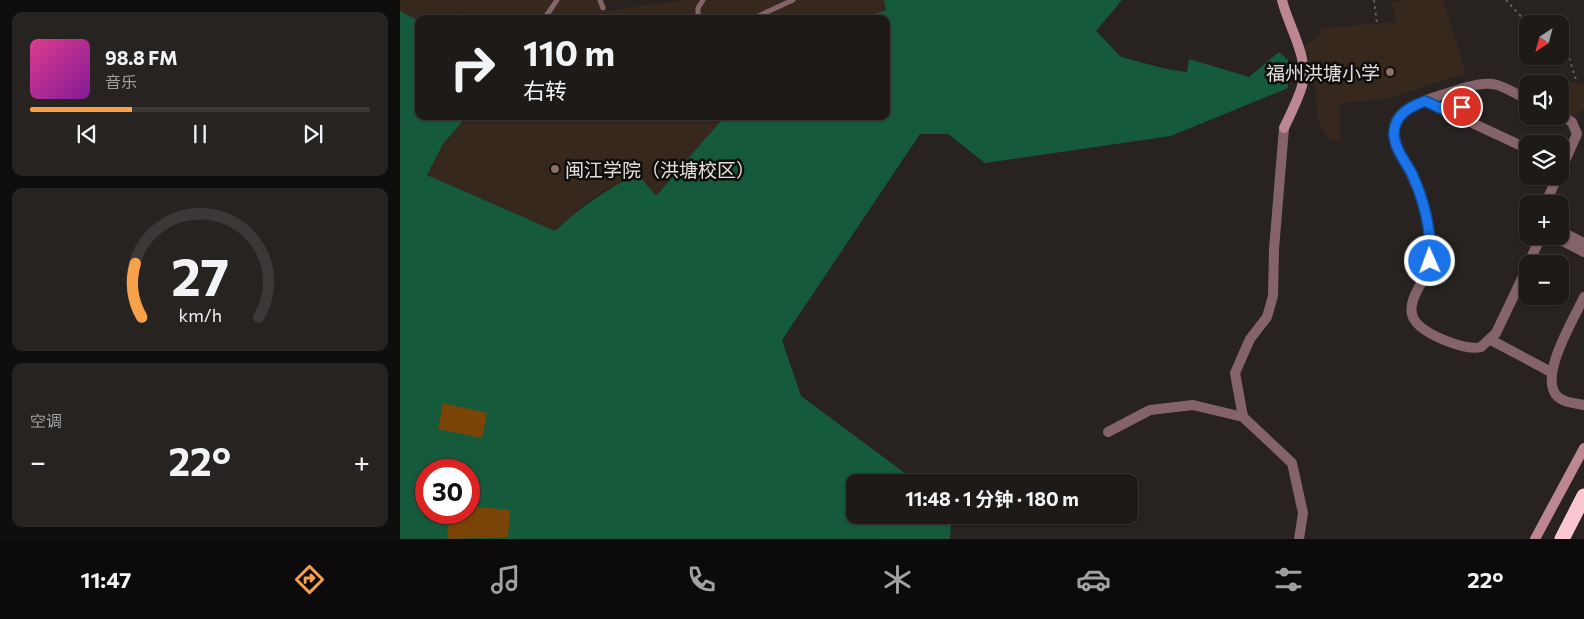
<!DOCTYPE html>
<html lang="zh">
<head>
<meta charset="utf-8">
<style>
  body { margin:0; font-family:Commissioner,"Noto Sans SC",sans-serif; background:#262321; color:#f1f3f6; height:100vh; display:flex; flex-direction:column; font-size:19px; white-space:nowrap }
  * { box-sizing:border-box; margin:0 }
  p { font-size:16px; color:#a1a1a2 }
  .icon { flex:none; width:28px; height:28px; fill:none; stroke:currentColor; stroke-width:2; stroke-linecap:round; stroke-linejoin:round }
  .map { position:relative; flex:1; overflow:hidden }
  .drawer { display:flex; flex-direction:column; gap:12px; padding:12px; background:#100e0d; width:400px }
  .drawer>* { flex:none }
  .hud { position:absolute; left:15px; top:15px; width:475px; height:105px; border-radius:10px; box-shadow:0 1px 4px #0004,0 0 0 1px #3c3837; background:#1e1a18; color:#f1f3f6; overflow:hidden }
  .needle { width:32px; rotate:216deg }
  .controls { position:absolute; left:1119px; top:15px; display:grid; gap:10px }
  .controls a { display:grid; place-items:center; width:50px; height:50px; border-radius:10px; background:#1e1a18; box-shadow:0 1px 4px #0004,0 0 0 1px #3c3837; font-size:25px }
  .speed { position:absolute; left:15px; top:459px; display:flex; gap:10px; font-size:25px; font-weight:700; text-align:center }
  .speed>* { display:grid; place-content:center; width:65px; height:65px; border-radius:50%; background:#1e1a18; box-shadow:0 1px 4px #0004,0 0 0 1px #3c3837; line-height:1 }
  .speed .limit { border:8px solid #d22; background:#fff; color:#111 }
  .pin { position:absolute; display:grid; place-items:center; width:42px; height:42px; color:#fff; margin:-21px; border:2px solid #fff; border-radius:50%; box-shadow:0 1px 5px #0007 }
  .me { position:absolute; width:55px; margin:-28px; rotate:358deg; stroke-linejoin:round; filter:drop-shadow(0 0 4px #0008) }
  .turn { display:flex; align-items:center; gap:18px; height:105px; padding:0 25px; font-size:22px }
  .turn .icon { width:65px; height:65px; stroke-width:2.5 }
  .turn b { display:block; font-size:35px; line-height:42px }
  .big { font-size:38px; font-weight:700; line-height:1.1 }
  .drawer .card { flex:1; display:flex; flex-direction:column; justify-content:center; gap:8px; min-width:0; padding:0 18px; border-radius:10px; background:#262321 }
  .drawer .dial { align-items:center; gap:0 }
  .dial svg { height:130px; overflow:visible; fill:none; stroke:#3c3837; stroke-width:7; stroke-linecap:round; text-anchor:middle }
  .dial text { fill:#f1f3f6; stroke:none }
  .song { display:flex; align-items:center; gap:15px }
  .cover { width:60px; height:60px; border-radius:8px; background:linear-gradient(135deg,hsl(330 70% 55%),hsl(290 70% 35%)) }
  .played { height:5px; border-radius:2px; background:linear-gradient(90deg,#f7a14a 30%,#3c3837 30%) }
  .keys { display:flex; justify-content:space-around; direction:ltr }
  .heat { display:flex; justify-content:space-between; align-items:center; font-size:28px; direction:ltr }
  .trip { position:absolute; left:446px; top:474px; width:292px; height:50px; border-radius:10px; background:#1e1a18; box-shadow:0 1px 4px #0004,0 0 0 1px #3c3837; font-weight:700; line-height:50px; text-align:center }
  .tabs { display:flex; height:80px; justify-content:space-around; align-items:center; background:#0c0a0a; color:#a1a1a2 }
  .tabs .icon { width:35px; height:35px }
  .tabs .current { color:#f7a14a }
  .tabs b { font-size:22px; color:#f1f3f6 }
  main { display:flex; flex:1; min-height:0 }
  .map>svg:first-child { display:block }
  .education { fill:#36281c }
  .green { fill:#165a3c; fill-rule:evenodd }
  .building { fill:#7b4407 }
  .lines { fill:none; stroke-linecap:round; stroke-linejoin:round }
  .path { stroke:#65615e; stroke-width:2; stroke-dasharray:2.5 4; stroke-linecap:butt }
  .lane { stroke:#85636a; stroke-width:5 }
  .street { stroke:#85636a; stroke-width:10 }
  .secondary { stroke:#bd8792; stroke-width:10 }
  .highway { stroke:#fac6d0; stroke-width:15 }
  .route-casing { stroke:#114b97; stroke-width:12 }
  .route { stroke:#1a73e8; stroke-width:9 }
  .education-dot { fill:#8d6e63; stroke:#0f0d0c; stroke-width:2 }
  .labels { text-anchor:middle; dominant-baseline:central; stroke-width:5; stroke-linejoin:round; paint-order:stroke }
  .poi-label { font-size:19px; fill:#e1dedc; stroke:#0f0d0c; text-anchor:end }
</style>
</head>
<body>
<main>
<section class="drawer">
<div class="card">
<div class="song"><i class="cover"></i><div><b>98.8 FM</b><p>音乐</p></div></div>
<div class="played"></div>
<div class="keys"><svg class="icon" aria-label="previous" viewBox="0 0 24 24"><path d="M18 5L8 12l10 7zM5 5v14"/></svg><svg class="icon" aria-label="pause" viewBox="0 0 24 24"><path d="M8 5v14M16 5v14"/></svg><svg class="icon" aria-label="next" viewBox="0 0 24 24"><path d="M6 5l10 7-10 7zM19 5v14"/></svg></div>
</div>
<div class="card dial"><svg viewBox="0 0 100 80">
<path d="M14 69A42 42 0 1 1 86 69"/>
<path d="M14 69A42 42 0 0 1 10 36" stroke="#f7a14a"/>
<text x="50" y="56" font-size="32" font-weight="700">27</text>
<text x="50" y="72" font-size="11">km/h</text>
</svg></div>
<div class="card"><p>空调</p>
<div class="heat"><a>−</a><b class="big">22°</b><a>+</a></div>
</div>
</section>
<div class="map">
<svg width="1184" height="539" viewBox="0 0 1184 539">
  <rect width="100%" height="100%" fill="#282320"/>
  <g class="education">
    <path d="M0,0H204L207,11L286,0H484L486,10L460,19H75L61,11L58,19H19V21L0,11Z"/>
    <path d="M1009,0H1043L1066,73L982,100L940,103V142L930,138L923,132L918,121L914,71L909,64V52H905V45L918,37L922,28L996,22L992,2Z"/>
    <path d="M1160,80L1184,84V109L1172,116L1160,110V84H1128L1127,94L1109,85Z"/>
    <path d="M67,116H325L256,196L211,186L184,204L155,231L27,175L43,144Z"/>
  </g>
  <path class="green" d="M484,0H722L696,31L721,57L766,69L787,72L789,59L849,77L879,52L888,60V88L771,136L585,163L548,134H520L382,340L401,396L517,482H455V515H559L557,524L551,525L550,539H0V11L19,21V116H67L43,144L27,175L155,231C181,207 206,189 238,174L256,196L325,116H486V19H460L486,10ZM26,470H69V512H26Z"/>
  <g class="building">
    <path d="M43,403L87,413L82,438L38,429Z"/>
    <path d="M69,506L110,510L108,537L47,539L49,512H69Z"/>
  </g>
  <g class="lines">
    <g class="path">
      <path d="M974,0L977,24"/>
      <path d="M1106,0L1128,24"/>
      <path d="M1135,24H1136"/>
      <path d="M1160,41L1168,54L1176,80"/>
    </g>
    <g class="lane">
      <path d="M200,0L203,8"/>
      <path d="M144,19L157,0"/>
      <path d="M298,19V8L303,0"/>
      <path d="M352,19L393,0"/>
    </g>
    <g class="street">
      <path d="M1128,100C1118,95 1107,88 1097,85C1081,80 1057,91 1041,95C1021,101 988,112 995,140C998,152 1006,163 1011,174C1021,195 1029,221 1031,244C1031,252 1031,261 1028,270C1022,284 1005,304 1014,319C1022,334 1065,351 1081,347L1096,333L1128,266"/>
      <path d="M1025,101L1128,149"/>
      <path d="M1160,115L1172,122L1177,134L1160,172"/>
      <path d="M1059,117L1062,101L1061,90"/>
      <path d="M1145,204L1158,176"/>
      <path d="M1160,231L1184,243"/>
      <path d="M1153,236L1184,252"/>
      <path d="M1128,264L1140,239"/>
      <path d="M1184,297C1174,319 1137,378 1158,397C1165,403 1175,403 1184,405"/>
      <path d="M1091,340L1151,372"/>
      <path d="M843,417L835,373L850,339L867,317L873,296L874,249L884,128"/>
      <path d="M708,432L750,410L793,405L843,417L892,463L903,513L899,539"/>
    </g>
    <g class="secondary">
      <path d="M882,0C888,26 910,58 902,86C898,100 890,115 884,128"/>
      <path d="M1135,539L1184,448"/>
    </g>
    <path class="highway" d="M1162,539L1184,496"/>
  </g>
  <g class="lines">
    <g class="route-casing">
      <path id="route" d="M1030,261C1032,232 1024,200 1012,174C1006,162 993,147 994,132C995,114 1010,107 1025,101L1059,117L1062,107"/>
    </g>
    <use href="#route" class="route"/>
  </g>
  <g class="education-dot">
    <circle cx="990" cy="72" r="5"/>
    <circle cx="155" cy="169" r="5"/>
  </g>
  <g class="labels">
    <g class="poi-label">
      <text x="980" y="72">福州洪塘小学</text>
      <text x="165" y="169" text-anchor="start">闽江学院（洪塘校区）</text>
    </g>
  </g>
</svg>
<div class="controls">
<a><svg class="needle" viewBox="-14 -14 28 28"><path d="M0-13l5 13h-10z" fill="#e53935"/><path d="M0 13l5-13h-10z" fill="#a1a1a2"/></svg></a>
<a><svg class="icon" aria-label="sound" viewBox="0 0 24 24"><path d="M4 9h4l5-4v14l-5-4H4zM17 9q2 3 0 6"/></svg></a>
<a><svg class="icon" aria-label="layers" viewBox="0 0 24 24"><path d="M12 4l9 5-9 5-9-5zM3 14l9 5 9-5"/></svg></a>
<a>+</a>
<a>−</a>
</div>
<div class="speed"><div class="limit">30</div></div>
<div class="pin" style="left:1062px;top:107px;background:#d93025"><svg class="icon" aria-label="arrive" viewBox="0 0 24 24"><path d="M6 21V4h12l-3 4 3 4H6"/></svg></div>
<svg class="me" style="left:1030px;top:261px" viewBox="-20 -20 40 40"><circle r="17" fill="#1a73e8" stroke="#fff" stroke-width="3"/><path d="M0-11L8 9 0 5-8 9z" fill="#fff"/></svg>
<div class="trip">11:48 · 1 分钟 · 180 m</div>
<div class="hud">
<div class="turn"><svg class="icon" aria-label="right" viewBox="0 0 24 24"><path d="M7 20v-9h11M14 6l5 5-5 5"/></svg><div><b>110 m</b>右转</div></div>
</div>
</div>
</main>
<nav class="tabs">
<b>11:47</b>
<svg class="icon current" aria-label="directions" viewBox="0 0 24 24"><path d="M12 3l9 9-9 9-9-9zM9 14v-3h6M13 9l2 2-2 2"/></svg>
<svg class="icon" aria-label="music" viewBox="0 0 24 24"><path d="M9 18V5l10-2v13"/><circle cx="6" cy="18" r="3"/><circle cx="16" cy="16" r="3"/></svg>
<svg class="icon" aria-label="phone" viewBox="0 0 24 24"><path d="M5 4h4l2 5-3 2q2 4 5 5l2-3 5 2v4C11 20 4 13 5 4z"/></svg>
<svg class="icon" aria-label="climate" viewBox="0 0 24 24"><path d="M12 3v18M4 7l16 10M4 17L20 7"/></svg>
<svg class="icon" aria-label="car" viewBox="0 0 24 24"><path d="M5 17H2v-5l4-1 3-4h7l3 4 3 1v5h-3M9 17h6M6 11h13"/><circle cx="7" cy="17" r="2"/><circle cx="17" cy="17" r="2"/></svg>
<svg class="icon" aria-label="filters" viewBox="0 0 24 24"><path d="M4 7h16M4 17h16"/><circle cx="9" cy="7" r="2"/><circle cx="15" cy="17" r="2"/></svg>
<b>22°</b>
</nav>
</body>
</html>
